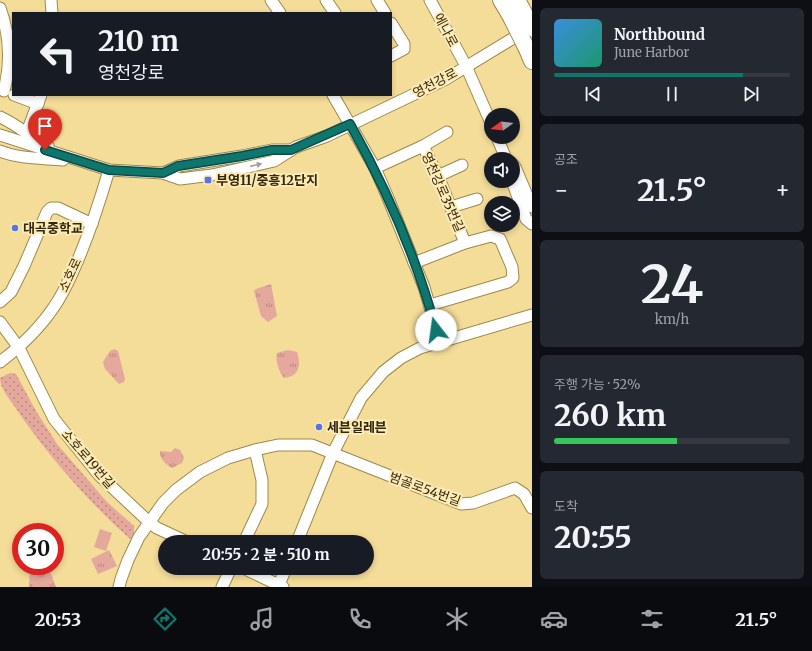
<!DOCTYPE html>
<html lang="ko">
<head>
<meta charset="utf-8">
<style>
  body { margin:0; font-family:Merriweather,"Noto Sans KR",serif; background:#242831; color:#f1f3f6; height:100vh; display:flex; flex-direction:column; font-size:15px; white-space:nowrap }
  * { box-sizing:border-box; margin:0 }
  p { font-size:13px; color:#9ea1a6 }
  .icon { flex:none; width:22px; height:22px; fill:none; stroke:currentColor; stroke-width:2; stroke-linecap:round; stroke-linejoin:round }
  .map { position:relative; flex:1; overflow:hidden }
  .sheet { display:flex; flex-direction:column; gap:8px; padding:8px; background:#0d0f14; width:280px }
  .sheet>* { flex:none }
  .banner { position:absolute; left:12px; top:12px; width:380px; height:84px; border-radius:0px; box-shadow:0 2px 6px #0003; background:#171b24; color:#f1f3f6; overflow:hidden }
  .needle { width:26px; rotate:256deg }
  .tools { position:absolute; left:484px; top:108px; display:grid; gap:8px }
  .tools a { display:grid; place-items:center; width:36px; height:36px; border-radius:50%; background:#171b24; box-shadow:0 2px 6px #0003; font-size:20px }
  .speed { position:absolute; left:12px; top:523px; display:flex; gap:8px; font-size:20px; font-weight:700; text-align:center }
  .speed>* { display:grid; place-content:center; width:52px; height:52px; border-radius:50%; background:#171b24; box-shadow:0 2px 6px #0003; line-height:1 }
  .speed .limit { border:6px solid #d22; background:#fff; color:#111 }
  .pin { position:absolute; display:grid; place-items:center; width:34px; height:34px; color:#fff; margin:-41px -17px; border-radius:50% 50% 50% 0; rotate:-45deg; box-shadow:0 0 4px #0007 }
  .pin .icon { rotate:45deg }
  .me { position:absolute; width:44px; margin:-22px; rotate:345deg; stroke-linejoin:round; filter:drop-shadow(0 0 3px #0008) }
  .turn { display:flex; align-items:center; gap:14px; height:84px; padding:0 20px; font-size:18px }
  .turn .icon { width:52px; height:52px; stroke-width:2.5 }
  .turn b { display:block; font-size:28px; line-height:34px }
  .big { font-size:30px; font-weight:700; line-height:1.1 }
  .sheet .card { flex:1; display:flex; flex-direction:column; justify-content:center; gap:6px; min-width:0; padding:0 14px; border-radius:6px; background:#242831 }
  .sheet .dial { align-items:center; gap:0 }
  .dial b { font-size:52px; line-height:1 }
  .song { display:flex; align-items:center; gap:12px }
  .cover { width:48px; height:48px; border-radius:6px; background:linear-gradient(135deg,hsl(210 70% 55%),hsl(160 70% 35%)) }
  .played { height:4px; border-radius:2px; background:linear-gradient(90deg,#0f766e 80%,#363941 80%) }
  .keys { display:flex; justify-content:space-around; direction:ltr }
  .heat { display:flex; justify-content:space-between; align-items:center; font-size:22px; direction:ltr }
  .charge { height:6px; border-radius:3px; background:linear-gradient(90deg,#34c759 52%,#363941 0) }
  .trip { position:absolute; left:158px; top:535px; width:216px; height:40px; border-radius:20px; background:#171b24; box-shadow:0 2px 6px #0003; font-weight:700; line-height:40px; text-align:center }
  .tab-bar { display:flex; height:64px; justify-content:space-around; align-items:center; background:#090b0e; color:#9ea1a6 }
  .tab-bar .icon { width:28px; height:28px }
  .tab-bar .active { color:#0f766e }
  .tab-bar b { font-size:18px; color:#f1f3f6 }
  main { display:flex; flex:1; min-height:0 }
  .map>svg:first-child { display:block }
  .grass { fill:url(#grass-dots) }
  .park { fill:url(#park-tufts) }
  .garden { fill:#e4a89d }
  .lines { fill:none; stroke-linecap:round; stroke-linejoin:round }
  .minor-casing { stroke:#9f8948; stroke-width:13 }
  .highway-casing { stroke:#9f8948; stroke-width:18 }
  .minor { stroke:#fff; stroke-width:11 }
  .highway { stroke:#fff; stroke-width:16 }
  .highway-bridge-casing { stroke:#9f8948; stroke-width:18; stroke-linecap:butt }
  .highway-bridge { stroke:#fff; stroke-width:16 }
  .oneway { fill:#a39e92 }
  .route-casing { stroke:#0a4d48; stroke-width:10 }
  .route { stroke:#0f766e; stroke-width:7 }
  .poi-dot { fill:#5872e8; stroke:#fdeab5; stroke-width:1.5 }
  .labels { text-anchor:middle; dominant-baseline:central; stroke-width:4; stroke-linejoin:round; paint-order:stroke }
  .street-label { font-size:13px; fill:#32280d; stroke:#fdeab5 }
  .poi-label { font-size:13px; font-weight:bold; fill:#32280d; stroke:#fdeab5; text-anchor:start }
</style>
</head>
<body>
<main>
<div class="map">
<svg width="532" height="587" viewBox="0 0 532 587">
  <defs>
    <pattern id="grass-dots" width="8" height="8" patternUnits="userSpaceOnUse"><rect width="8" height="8" fill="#e4a89d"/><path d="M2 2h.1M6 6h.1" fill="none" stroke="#b9897e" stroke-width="1.8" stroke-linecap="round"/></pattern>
    <pattern id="park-tufts" width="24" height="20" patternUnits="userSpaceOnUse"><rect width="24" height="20" fill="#e4a89d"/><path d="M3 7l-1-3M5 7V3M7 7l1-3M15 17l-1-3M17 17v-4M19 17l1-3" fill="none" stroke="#b9897e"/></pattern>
  </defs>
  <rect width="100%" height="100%" fill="#f4dc99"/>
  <path class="grass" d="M10,373L16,374L36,411L57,444L107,502L134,526V534L130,539C87,500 49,457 17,410C11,401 0,389 0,378Z"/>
  <g class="park">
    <path d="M271,284L277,316L268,322L261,316L254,291L256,289Z"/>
    <path d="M114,349L118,351L125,379L124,382L119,384L105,369L103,362L110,351Z"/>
    <path d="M288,350L297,352C301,365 300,376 284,378C279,372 275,361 277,353Z"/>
    <path d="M175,448L180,450L184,458L182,463L172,468C166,465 159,458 160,451L171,452Z"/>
    <path d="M109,550L117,566L98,574L91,559Z"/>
    <path d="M30,566H43L49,568L56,587H29Z"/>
  </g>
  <path class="garden" d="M100,529L112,533L106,551L94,547Z"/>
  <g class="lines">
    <g class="minor-casing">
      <g id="minor">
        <path d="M51,0L52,13"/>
        <path d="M271,0L280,13"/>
        <path d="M326,0L335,13"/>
        <path d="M377,0L385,13"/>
        <path d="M430,0L466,66L491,123"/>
        <path d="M0,8C10,35 11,63 4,91"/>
        <path d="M391,23L404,44V49L391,56"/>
        <path d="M14,95L38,104"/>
        <path d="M333,95L375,168L388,198L424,287L440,342"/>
        <path d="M0,117C18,125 31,138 48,146"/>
        <path d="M27,132L41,95"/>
        <path d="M0,135L109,170L163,173L180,179L212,175L274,161L296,147L327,136L446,79L525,31"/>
        <path d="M497,137L506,159"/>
        <path d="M423,146L438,176L465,243"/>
        <path d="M0,151C20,159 41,158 63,160"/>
        <path d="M513,164L515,167L532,207"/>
        <path d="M375,168L423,146L447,132"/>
        <path d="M163,173L179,166L242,156L272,150H291"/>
        <path d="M438,176L462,165"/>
        <path d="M512,181L526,219L532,224"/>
        <path d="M451,207L477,199"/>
        <path d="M414,263L465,243L491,236L500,239L512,267L513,278L508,282L430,305"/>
        <path d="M0,302L11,292L24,266L47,212L51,208H58L92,224"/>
        <path d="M0,322L19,348L54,419L99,475L149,522L157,528L187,542"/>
        <path d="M0,362C24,344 48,320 63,292C83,254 97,211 109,170"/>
        <path d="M244,542L262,504V480L255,450"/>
        <path d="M297,542L333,453L361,398L383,372L401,358L420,348L532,315"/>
        <path d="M243,568L283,587"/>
        <path d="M119,587L121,579L128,560L139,537L163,503L176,490L200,472L228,458L255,450L278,445H312L461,504L473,503L515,488L524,494L532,508"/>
        <path d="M222,587L231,568"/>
        <path d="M278,587L286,568"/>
      </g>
    </g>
    <g class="highway-casing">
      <g id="highway">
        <path d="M501,0L510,15"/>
        <path d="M517,0L523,11"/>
        <path d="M527,49L532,61"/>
      </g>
    </g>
    <use href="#minor" class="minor"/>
    <use href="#highway" class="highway"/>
    <g class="highway-bridge-casing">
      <g id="highway-bridge">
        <path d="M523,11L532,28"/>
        <path d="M510,15L527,49"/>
      </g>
    </g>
    <use href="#highway-bridge" class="highway-bridge"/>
  </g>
  <defs><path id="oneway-solid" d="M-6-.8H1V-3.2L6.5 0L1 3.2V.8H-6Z"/></defs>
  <use class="oneway" href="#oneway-solid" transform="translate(256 165) rotate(-13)"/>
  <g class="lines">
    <g class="route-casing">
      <path id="route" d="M45,150L109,170L163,173L178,166L242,156L272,150H291L350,124C386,188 417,259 436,330"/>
    </g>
    <use href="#route" class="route"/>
  </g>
  <g class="poi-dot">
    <rect x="204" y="176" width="8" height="8" rx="2"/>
    <circle cx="15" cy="228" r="4"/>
    <circle cx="319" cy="427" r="4"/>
  </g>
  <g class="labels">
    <g class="street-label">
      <text transform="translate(446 30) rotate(62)">에나로</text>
      <text transform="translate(435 83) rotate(-28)">영천강로</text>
      <text transform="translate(443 192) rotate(66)">영천강로35번길</text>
      <text transform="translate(70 275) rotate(-65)">소호로</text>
      <text transform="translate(88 459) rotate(49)">소호로19번길</text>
      <text transform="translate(425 489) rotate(20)">범골로54번길</text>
    </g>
    <g class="poi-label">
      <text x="216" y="180">부영11/중흥12단지</text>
      <text x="23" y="228">대곡중학교</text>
      <text x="327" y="427">세븐일레븐</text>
    </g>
  </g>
</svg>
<div class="tools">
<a><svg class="needle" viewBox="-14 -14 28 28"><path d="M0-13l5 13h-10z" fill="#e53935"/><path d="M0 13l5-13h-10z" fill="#9ea1a6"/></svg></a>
<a><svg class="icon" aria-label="sound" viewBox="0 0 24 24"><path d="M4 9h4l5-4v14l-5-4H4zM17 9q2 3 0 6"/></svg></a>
<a><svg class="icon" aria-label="layers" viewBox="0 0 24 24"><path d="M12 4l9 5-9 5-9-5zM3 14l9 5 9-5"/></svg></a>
</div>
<div class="speed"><div class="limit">30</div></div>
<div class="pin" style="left:45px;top:150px;background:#d93025"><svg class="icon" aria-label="arrive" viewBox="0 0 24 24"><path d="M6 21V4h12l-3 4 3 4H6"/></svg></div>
<svg class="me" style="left:436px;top:330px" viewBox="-20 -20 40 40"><circle r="19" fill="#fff"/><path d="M0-13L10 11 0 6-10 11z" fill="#0f766e"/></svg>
<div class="trip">20:55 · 2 분 · 510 m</div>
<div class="banner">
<div class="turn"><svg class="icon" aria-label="left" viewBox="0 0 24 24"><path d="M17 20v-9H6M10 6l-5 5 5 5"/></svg><div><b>210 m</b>영천강로</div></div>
</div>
</div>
<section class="sheet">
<div class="card">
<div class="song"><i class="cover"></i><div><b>Northbound</b><p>June Harbor</p></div></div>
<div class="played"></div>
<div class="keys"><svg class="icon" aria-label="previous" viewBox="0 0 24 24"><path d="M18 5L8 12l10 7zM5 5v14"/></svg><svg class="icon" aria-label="pause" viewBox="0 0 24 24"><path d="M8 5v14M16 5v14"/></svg><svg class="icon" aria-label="next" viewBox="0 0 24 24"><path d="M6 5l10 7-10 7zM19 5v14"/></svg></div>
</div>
<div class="card"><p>공조</p>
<div class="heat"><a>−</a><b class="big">21.5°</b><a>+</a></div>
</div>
<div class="card dial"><b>24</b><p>km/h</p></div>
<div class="card"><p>주행 가능 · 52%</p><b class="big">260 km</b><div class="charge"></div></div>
<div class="card"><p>도착</p><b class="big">20:55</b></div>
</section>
</main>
<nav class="tab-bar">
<b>20:53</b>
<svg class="icon active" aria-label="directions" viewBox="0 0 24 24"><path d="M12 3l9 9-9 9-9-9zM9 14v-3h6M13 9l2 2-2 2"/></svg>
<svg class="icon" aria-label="music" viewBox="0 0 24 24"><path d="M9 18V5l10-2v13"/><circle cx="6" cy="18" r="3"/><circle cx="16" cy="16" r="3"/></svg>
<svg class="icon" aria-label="phone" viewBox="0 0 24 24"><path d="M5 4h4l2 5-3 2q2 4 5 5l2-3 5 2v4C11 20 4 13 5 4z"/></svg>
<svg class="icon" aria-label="climate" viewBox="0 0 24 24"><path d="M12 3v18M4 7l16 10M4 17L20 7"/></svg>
<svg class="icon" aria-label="car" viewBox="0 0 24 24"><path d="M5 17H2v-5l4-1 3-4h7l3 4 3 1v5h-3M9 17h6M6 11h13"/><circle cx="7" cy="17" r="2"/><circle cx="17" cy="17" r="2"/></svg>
<svg class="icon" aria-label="filters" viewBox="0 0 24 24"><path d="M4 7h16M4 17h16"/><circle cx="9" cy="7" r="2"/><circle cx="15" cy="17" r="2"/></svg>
<b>21.5°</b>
</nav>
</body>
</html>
